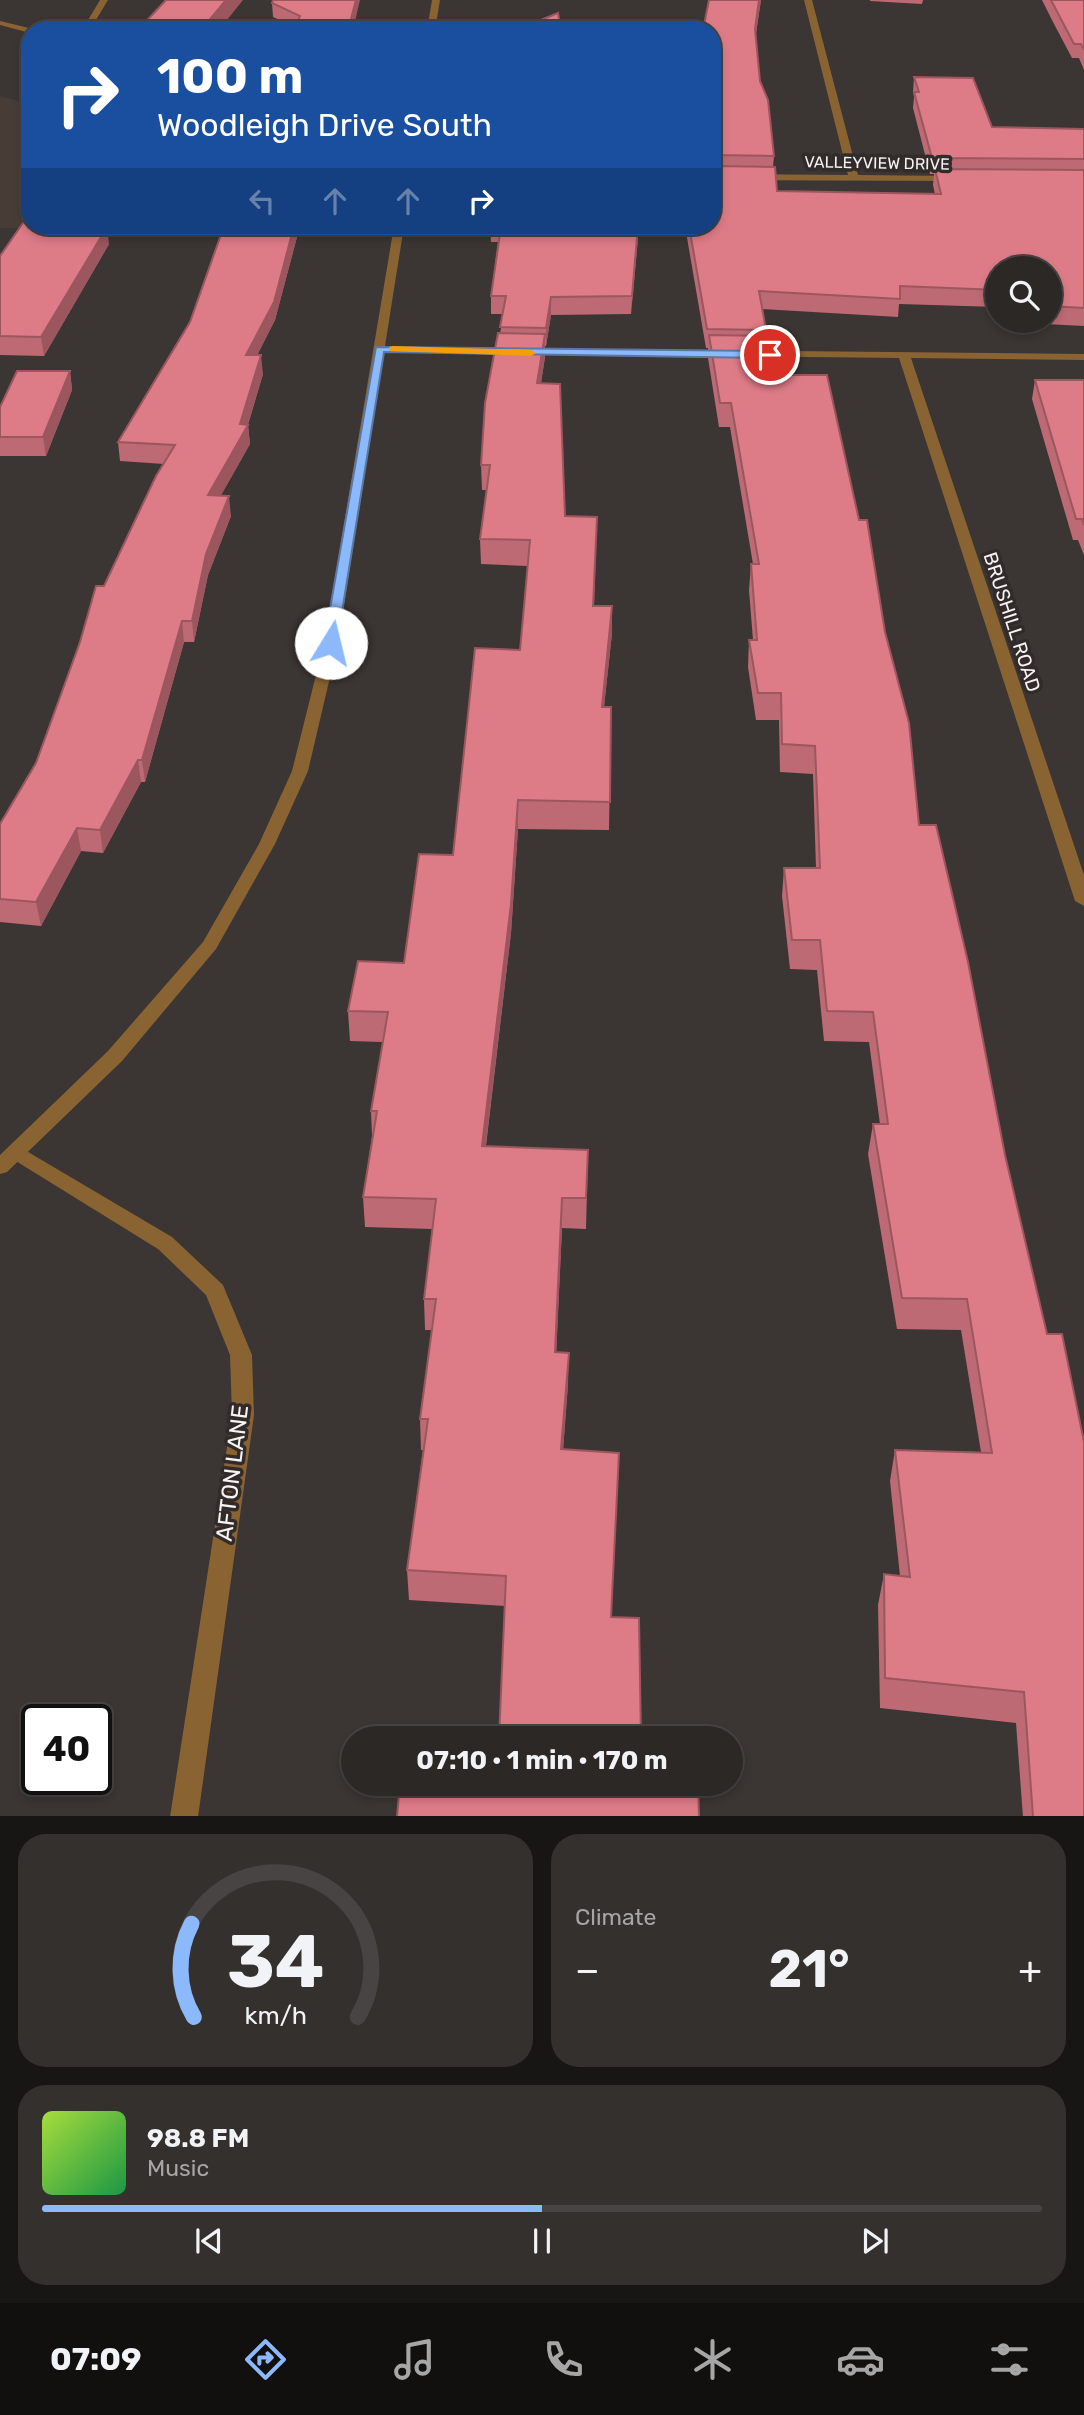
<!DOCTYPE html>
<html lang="en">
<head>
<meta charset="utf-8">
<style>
  body { margin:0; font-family:Rubik,sans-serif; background:#34302e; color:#f1f3f6; height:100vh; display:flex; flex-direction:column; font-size:26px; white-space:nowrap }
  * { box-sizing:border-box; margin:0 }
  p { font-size:23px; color:#a6a6a7 }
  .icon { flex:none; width:38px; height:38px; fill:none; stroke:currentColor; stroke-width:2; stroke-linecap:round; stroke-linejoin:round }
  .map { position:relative; height:1816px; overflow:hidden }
  .sheet { display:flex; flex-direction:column; gap:18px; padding:18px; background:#181615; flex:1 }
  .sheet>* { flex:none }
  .hud { position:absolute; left:21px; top:21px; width:700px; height:214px; border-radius:28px; box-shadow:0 4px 10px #0003,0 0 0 2px #484443; background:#1a4fa0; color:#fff; overflow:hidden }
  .tools { position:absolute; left:985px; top:256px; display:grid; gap:14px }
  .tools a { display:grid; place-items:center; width:77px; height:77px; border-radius:50%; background:#2c2826; box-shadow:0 4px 10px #0003,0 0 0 2px #484443; font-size:35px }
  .speed { position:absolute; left:21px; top:1704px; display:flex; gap:14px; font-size:35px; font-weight:700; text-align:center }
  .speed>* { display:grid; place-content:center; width:91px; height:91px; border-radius:50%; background:#2c2826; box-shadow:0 4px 10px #0003,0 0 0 2px #484443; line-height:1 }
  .speed .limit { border:4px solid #111; border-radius:10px; background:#fff; color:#111 }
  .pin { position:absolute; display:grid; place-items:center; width:60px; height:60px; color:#fff; margin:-30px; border:4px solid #fff; border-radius:50%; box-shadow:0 2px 7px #0007 }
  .me { position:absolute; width:77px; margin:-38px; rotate:9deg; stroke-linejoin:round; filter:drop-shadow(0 0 5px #0008) }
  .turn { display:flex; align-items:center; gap:24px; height:147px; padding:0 21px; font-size:32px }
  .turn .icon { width:91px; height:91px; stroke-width:2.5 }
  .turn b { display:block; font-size:49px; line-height:60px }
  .lanes { display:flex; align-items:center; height:66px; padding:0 21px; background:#0003; justify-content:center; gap:35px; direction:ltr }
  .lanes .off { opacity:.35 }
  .big { font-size:52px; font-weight:700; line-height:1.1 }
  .sheet .tile { flex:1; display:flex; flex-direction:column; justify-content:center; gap:10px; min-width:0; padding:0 24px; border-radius:28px; background:#34302e }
  .sheet .dial { align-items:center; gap:0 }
  .dial svg { height:182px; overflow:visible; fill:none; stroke:#484443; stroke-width:7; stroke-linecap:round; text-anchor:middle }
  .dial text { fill:#f1f3f6; stroke:none }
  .song { display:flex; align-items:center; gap:21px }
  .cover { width:84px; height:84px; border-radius:10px; background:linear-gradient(135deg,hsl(80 70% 55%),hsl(140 70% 35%)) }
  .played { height:7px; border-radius:4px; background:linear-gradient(90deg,#8cb9fc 50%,#484443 50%) }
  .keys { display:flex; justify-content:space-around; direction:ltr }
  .heat { display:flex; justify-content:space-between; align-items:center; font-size:38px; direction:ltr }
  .sheet .tiles { flex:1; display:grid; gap:18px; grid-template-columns:1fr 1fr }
  .tile:last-child { grid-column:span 2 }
  .trip { position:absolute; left:341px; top:1726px; width:402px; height:70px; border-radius:35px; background:#2c2826; box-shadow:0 4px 10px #0003,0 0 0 2px #484443; font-weight:700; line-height:70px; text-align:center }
  .dock { display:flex; height:112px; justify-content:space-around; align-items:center; background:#12100f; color:#a6a6a7 }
  .dock .icon { width:49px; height:49px }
  .dock .active { color:#8cb9fc }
  .dock b { font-size:32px; color:#f1f3f6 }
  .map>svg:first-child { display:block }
  .built { fill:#483c37 }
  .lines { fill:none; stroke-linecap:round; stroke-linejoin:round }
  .minor { fill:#896332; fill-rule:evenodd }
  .tertiary { fill:#896332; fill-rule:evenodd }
  .wall { fill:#be6a74 }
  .shaded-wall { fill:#9b565e }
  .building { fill:#dd7b87; stroke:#9b565e; stroke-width:2 }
  .route { fill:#8cb9fc; stroke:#5b78a4; stroke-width:2 }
  .slow { fill:#f59e0b }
  .labels { text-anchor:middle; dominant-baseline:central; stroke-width:7; stroke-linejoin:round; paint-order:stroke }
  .far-street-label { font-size:16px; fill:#f7f3f2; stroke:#312b29 }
  .street-label { font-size:19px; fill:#f7f3f2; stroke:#312b29 }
  .near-street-label { font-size:23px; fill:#f7f3f2; stroke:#312b29 }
</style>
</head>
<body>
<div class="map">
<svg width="1084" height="1817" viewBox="0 0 1084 1817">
  <rect width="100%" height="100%" fill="#3b3533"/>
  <path class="built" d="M0,96L30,104V226H161L160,228H0Z"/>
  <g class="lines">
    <g class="minor">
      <path d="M100,0H108L90,30H82Z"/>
      <path d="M804,0H812L858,175L955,176L960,179L958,181L712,180V174L848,175Z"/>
      <path d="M0,21L33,29V30H30V33L0,25Z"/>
      <path d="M375,347L1084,354V360L911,358L1084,875V906L1075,901L899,358L379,352L375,351Z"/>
      <path d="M18,1146L172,1237L223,1285L252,1355L254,1415L198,1817H170L232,1415L230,1355L206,1295L158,1249L11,1158L8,1153L11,1148Z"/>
    </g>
    <g class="tertiary">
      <path d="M432,0H440L435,30H427Z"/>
      <path d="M394,226H404L338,643L308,771L275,844L216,949L122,1061L7,1172L0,1174V1155L108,1051L203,942L259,844L292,771L324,643Z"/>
    </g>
  </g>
  <g class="wall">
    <path d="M360,0L296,27L273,17L272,3Z"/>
    <path d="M709,0H761L756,34L760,81L774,156L773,167L777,191L935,194L933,185L934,174H930L913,108L914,97L913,92L914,77L992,127L1084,129V326L1005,322L1004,320H1050V268H998V307L899,304L898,317L762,309L766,330V336L776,375L919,825L1084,1817H1023L1016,1723L880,1708L878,1605L884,1574L900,1576L890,1481L895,1450L981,1452L961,1330L897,1329L868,1154L873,1124H880L869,1042L824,1041L817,970L790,969L782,896L784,868H816L813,774L780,772L779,720H756L748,667L749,640H753L749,590L751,564H753L730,427H719L708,358V348H706L685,226H712Z"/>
    <path d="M870,0H923L922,4L870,1Z"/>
    <path d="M1042,0H1084V70L1079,58H1072L1053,22Z"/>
    <path d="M224,226H301L297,237L275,320L257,355L263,374L248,425L250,444L221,495L231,516L208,575L194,642H184L145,782H141L103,853L81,851L41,926L0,922V824L36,763L104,586L164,464L120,461L118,442L190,322Z"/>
    <path d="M490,226H639L631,314L551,315L546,346H545V357L541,383L565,516L597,517L594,606L612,633L604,707H611L609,830L518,829L511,933L486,1146L588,1150L586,1229L562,1228L556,1353L568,1384L563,1449L611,1617L641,1738L505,1606L409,1600L407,1570L423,1450H421L420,1419L432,1330H425L424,1299L432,1229L365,1227L363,1197L372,1137L371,1111L383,1042L350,1041L348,1011L404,963L453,855L520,650L528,566L481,564L480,539L486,490H482L481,465L503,314H491V296L498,242H491Z"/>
    <path d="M109,244L44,356L0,355V256Z"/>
    <path d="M70,371L72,390L46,456H0V407Z"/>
    <path d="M1035,380H1084V555L1078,540H1073L1032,399Z"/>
  </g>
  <g class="shaded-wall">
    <path d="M226,0H243L219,30H201Z"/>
    <path d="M356,0H360L353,30H348Z"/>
    <path d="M759,0H761L754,43L755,29Z"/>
    <path d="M294,226H301L297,237L275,320L248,374L246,355Z"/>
    <path d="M638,226H639L631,314L632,296Z"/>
    <path d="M107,227L109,244L44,356L41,337Z"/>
    <path d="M551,297V315L546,346V328Z"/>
    <path d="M545,334V357L537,407V383Z"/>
    <path d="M261,355L263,374L247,427L248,425L250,444L210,515L208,495L240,424Z"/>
    <path d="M70,371L72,390L46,456L43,437Z"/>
    <path d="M229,496L231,516L208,575L194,642L192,621L206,554Z"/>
    <path d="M612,606V633L601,735L602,707Z"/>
    <path d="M182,621L184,642L145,782L142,760Z"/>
    <path d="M138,760L141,782L103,853L100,830Z"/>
    <path d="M518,800V829L511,933L482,1177V1146Z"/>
    <path d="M77,828L81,851L41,926L36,902Z"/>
    <path d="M562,1198V1228L555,1383V1352Z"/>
    <path d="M569,1353L568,1384L561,1480V1449Z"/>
  </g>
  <g class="building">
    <path d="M166,0H226L201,30H138Z"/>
    <path d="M273,0H356L348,30H295L300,16L272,3Z"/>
    <path d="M709,0H759L755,29L760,81L768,100L774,156L713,155L712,158V30H703Z"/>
    <path d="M1051,0H1084V50L1081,44H1074Z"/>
    <path d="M558,13L561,30H519V29Z"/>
    <path d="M914,77L973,78L992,127L1084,129V159L932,158L914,92H919Z"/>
    <path d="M712,166L775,167L777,191L941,194L935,169L1084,170V308L1050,306V268H998V290L900,286V299L759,291L766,330L707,329L689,226H712Z"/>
    <path d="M23,223H30V226H77L107,227L41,337L0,336V256Z"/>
    <path d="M224,226H294L274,302L246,355H261L240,424L248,425L208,495L229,496L206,554L192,621H182L142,760H138L100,830L77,828L36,902L0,899V824L36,763L80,642L96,586H104L156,476L175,445L118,442L190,322Z"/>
    <path d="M501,226H638L632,296L551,297L546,328L500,327L506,296H491Z"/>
    <path d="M498,333L545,334L537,383L560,384L565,516L597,517L593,606H612L602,707H611L610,802L518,800L511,904L482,1146L588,1150L586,1198H562L555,1352L569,1353L561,1449L619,1453L611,1617L639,1618L641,1738H499L506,1576L407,1570L428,1419H420L436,1299H424L436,1199L363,1197L377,1111H371L388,1012L348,1011L358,961L404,963L419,854L453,855L475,648L520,650L530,540L480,539L490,465H481L485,403Z"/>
    <path d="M709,335L769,336L776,375H827L859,520H867L885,632L909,723L919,825H936L968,962L1005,1155L1047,1334H1062L1084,1442V1817H1033L1024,1692L885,1678L884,1574L910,1577L895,1450L992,1453L967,1299L902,1298L873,1124H888L873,1012L827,1011L820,940H792L784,868H820L815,746L782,744L781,693H758L749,640H757L751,564H759L731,403H720Z"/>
    <path d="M17,371H70L43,437H0V407Z"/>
    <path d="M1035,380H1084V525L1082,519H1076Z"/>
    <path d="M400,1783H698L699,1817H397Z"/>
  </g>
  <path class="route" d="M376,347L770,351L775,355L770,358L384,352L337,643L331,647L324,643Z"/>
  <path class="slow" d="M393,346L531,350L536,353L531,356L389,351V347Z"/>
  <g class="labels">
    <g class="far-street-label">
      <text transform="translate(877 163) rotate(1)">VALLEYVIEW DRIVE</text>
    </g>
    <g class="street-label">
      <text transform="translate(1012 622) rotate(72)">BRUSHILL ROAD</text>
    </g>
    <g class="near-street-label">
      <text transform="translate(232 1473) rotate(-83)">AFTON LANE</text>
    </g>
  </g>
</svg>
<div class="tools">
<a><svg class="icon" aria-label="search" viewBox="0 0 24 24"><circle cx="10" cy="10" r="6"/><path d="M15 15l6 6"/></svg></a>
</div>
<div class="speed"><div class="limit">40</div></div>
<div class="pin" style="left:770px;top:355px;background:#d93025"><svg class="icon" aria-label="arrive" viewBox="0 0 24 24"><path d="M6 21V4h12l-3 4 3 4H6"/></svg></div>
<svg class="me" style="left:331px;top:643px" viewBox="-20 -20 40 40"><circle r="19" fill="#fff"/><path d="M0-13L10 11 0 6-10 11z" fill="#8cb9fc"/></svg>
<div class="trip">07:10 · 1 min · 170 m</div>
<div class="hud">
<div class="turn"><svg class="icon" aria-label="right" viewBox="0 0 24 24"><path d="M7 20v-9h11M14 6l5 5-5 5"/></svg><div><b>100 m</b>Woodleigh Drive South</div></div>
<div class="lanes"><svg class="icon off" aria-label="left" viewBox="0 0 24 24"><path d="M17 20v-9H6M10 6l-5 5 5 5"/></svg><svg class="icon off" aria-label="ahead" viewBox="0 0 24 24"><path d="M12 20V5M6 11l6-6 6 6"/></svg><svg class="icon off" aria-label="ahead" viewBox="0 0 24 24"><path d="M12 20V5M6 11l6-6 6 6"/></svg><svg class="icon" aria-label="right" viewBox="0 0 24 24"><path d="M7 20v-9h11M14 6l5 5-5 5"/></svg></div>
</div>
</div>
<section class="sheet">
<div class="tiles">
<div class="tile dial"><svg viewBox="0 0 100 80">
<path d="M14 69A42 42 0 1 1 86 69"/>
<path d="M14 69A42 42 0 0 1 13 28" stroke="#8cb9fc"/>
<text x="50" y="56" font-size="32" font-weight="700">34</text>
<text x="50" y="72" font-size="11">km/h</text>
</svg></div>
<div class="tile"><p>Climate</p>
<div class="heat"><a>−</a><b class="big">21°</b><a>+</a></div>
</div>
<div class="tile">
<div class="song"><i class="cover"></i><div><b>98.8 FM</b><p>Music</p></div></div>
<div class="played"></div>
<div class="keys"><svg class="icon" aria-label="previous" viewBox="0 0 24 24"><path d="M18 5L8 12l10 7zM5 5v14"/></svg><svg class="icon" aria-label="pause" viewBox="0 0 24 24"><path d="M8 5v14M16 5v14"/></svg><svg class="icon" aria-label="next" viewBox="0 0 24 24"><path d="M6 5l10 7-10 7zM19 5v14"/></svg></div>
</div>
</div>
</section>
<nav class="dock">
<b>07:09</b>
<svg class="icon active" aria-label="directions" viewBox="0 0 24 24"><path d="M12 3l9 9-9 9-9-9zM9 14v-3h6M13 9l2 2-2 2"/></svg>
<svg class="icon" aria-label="music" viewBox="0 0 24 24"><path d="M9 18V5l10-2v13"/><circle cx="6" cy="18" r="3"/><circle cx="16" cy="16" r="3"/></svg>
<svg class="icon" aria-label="phone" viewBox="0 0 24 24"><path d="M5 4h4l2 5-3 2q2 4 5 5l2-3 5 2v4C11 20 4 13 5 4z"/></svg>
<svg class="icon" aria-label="climate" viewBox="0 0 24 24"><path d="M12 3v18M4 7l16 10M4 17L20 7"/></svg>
<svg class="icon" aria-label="car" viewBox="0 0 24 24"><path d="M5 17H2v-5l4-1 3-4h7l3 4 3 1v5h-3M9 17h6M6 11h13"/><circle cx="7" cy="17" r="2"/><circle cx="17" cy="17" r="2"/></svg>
<svg class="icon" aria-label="filters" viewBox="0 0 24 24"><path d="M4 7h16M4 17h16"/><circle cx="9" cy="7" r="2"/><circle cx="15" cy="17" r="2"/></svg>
</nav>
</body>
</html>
